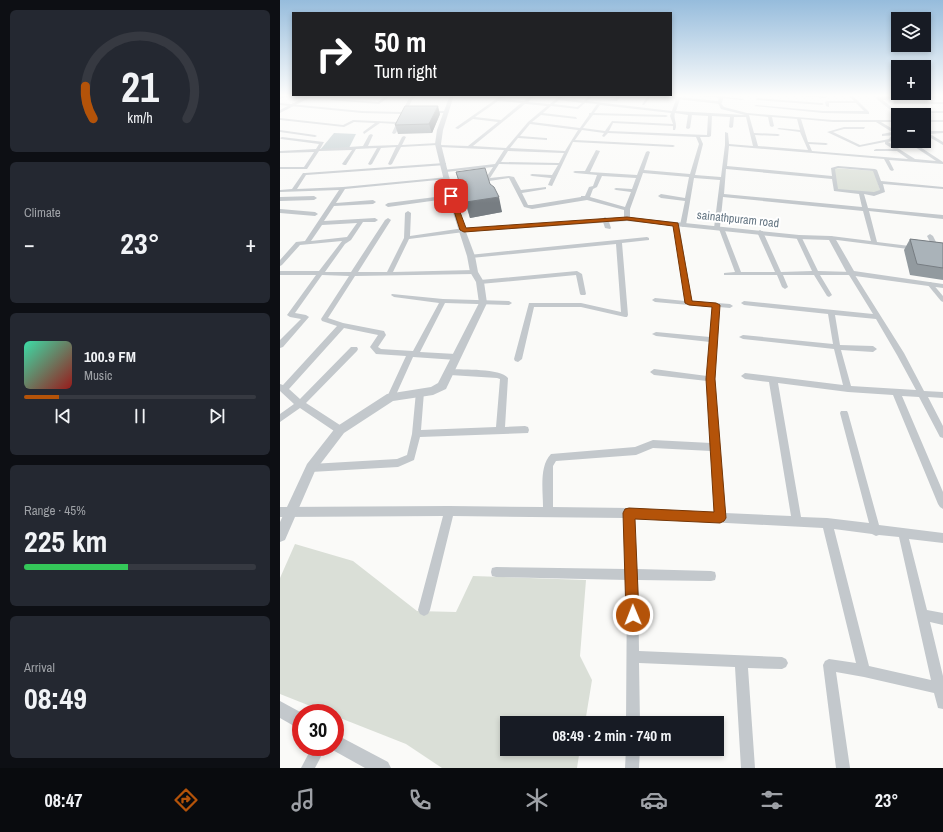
<!DOCTYPE html>
<html lang="en">
<head>
<meta charset="utf-8">
<style>
  body { margin:0; font-family:"Archivo Narrow",sans-serif; background:#242831; color:#f1f3f6; height:100vh; display:flex; flex-direction:column; font-size:15px; white-space:nowrap }
  * { box-sizing:border-box; margin:0 }
  p { font-size:13px; color:#9ea1a6 }
  .icon { flex:none; width:22px; height:22px; fill:none; stroke:currentColor; stroke-width:2; stroke-linecap:round; stroke-linejoin:round }
  .map { position:relative; flex:1; overflow:hidden }
  .side { display:flex; flex-direction:column; gap:10px; padding:10px; background:#0d0f14; width:280px }
  .side>* { flex:none }
  .hud { position:absolute; left:12px; top:12px; width:380px; height:84px; border-radius:0px; box-shadow:0 2px 6px #0003; background:#202124; color:#fff; overflow:hidden }
  .controls { position:absolute; left:611px; top:12px; display:grid; gap:8px }
  .controls a { display:grid; place-items:center; width:40px; height:40px; border-radius:0px; background:#171b24; box-shadow:0 2px 6px #0003; font-size:20px }
  .speed { position:absolute; left:12px; top:704px; display:flex; gap:8px; font-size:20px; font-weight:700; text-align:center }
  .speed>* { display:grid; place-content:center; width:52px; height:52px; border-radius:50%; background:#171b24; box-shadow:0 2px 6px #0003; line-height:1 }
  .speed .limit { border:6px solid #d22; background:#fff; color:#111 }
  .pin { position:absolute; display:grid; place-items:center; width:34px; height:34px; color:#fff; margin:-17px; border-radius:8px; box-shadow:0 2px 6px #0006 }
  .me { position:absolute; width:44px; margin:-22px; rotate:359deg; stroke-linejoin:round; filter:drop-shadow(0 0 3px #0008) }
  .turn { display:flex; align-items:center; gap:14px; height:84px; padding:0 16px; font-size:18px }
  .turn .icon { width:52px; height:52px; stroke-width:2.5 }
  .turn b { display:block; font-size:28px; line-height:34px }
  .big { font-size:30px; font-weight:700; line-height:1.1 }
  .side .card { flex:1; display:flex; flex-direction:column; justify-content:center; gap:6px; min-width:0; padding:0 14px; border-radius:6px; background:#242831 }
  .side .dial { align-items:center; gap:0 }
  .dial svg { height:104px; overflow:visible; fill:none; stroke:#363941; stroke-width:7; stroke-linecap:round; text-anchor:middle }
  .dial text { fill:#f1f3f6; stroke:none }
  .song { display:flex; align-items:center; gap:12px }
  .cover { width:48px; height:48px; border-radius:6px; background:linear-gradient(135deg,hsl(160 70% 55%),hsl(0 70% 35%)) }
  .played { height:4px; border-radius:2px; background:linear-gradient(90deg,#b45309 15%,#363941 15%) }
  .keys { display:flex; justify-content:space-around; direction:ltr }
  .heat { display:flex; justify-content:space-between; align-items:center; font-size:22px; direction:ltr }
  .charge { height:6px; border-radius:3px; background:linear-gradient(90deg,#34c759 45%,#363941 0) }
  .trip { position:absolute; left:220px; top:716px; width:224px; height:40px; border-radius:0px; background:#171b24; box-shadow:0 2px 6px #0003; font-weight:700; line-height:40px; text-align:center }
  .tab-bar { display:flex; height:64px; justify-content:space-around; align-items:center; background:#090b0e; color:#9ea1a6 }
  .tab-bar .icon { width:28px; height:28px }
  .tab-bar .selected { color:#b45309 }
  .tab-bar b { font-size:18px; color:#f1f3f6 }
  main { display:flex; flex:1; min-height:0 }
  .map>svg:first-child { display:block }
  .green { fill:#dadfd7 }
  .water { fill:#bbc7cb }
  .lines { fill:none; stroke-linecap:round; stroke-linejoin:round }
  .minor { fill:#c3c8cc; fill-rule:evenodd }
  .tertiary { fill:#c3c8cc; fill-rule:evenodd }
  .wall { fill:#929a9f }
  .shaded-wall { fill:#777d82 }
  .building { fill:#aab3b9; stroke:#777d82 }
  .route { fill:#b45309; stroke:#753606 }
  .labels { text-anchor:middle; dominant-baseline:central; stroke-width:4; stroke-linejoin:round; paint-order:stroke }
  .far-street-label { font-size:12px; fill:#657683; stroke:#fff }
</style>
</head>
<body>
<main>
<section class="side">
<div class="card dial"><svg viewBox="0 0 100 80">
<path d="M14 69A42 42 0 1 1 86 69"/>
<path d="M14 69A42 42 0 0 1 8 44" stroke="#b45309"/>
<text x="50" y="56" font-size="32" font-weight="700">21</text>
<text x="50" y="72" font-size="11">km/h</text>
</svg></div>
<div class="card"><p>Climate</p>
<div class="heat"><a>−</a><b class="big">23°</b><a>+</a></div>
</div>
<div class="card">
<div class="song"><i class="cover"></i><div><b>100.9 FM</b><p>Music</p></div></div>
<div class="played"></div>
<div class="keys"><svg class="icon" aria-label="previous" viewBox="0 0 24 24"><path d="M18 5L8 12l10 7zM5 5v14"/></svg><svg class="icon" aria-label="pause" viewBox="0 0 24 24"><path d="M8 5v14M16 5v14"/></svg><svg class="icon" aria-label="next" viewBox="0 0 24 24"><path d="M6 5l10 7-10 7zM19 5v14"/></svg></div>
</div>
<div class="card"><p>Range · 45%</p><b class="big">225 km</b><div class="charge"></div></div>
<div class="card"><p>Arrival</p><b class="big">08:49</b></div>
</section>
<div class="map">
<svg width="663" height="768" viewBox="0 0 663 768">
  <rect width="100%" height="100%" fill="#fafaf8"/>
  <g class="green">
    <path d="M554,168L594,171L601,193L556,190Z"/>
    <path d="M15,544L73,561L137,611L176,612L193,576L306,580L300,656L312,680L305,723H227V749H300L297,768H162L126,744L55,716V713H48L0,694V578Z"/>
  </g>
  <path class="water" d="M54,133L76,134L69,148L40,150Z"/>
  <g class="lines">
    <g class="minor">
      <path d="M3,95H8L0,99V97Z"/>
      <path d="M107,95H112L99,104L50,100L52,99L98,102Z"/>
      <path d="M133,95H137L132,100L126,112L133,113L125,114L116,133L114,134L112,133L116,124L100,123L84,134L83,132L95,123L74,122L64,127L0,120V118L63,125L73,120L117,122L121,114L82,113L0,105V103L82,111L122,112L128,100Z"/>
      <path d="M222,95H227L221,99L244,101L252,95H256L248,102L270,104L281,95L284,96L281,98L304,101L310,95H314L307,101L392,111L396,99L398,98L400,99L396,111L465,115L441,109L438,103L440,102L444,107L467,113L553,120H618V122H601L618,132V137L614,138L612,141L608,142L635,159L656,161L626,141H631L663,162V164L609,160L614,170L612,171L610,170L604,159L449,146L447,166L552,176L551,168L558,166L595,169L597,170L601,181L663,187V189L603,184L605,192L594,196L584,194L588,208L663,215V219L589,211L597,242L638,247L639,248L636,250L549,239V237L551,236L591,241L583,211L443,197L440,227L444,228L461,272H495L477,232L480,230L483,232L501,272L532,271L516,237L521,236L538,271L573,272L624,353L644,391L663,392V398L648,397L663,426V438L660,437L639,397L622,396L663,492V509L660,507L658,504L613,395L568,392L498,383L521,517L547,518L589,523L560,413L561,411H567L568,413L599,525L663,533V543L629,539L647,610L663,613V625L650,622L663,676V709L658,708L654,693L584,677L556,672L570,768H556L543,665L545,661L549,659L576,663L543,528L354,518L357,569L431,571L435,572L436,576L435,580L431,581L358,580L359,651L502,657L506,659L508,663L506,667L502,669L468,668L475,768H461L455,667L359,663L360,723H346L347,580L216,577L212,576L211,572L212,568L216,567L346,569L344,518L173,516L150,610L148,614L144,616L140,614L138,610L163,516L0,517V507L169,506L263,507C263,491 259,466 271,454L355,447L373,440L431,443L427,381L374,375L370,372L374,369L427,376L430,342L376,336L372,334L376,332L430,337L432,307L375,302L372,300L375,298L405,301L393,224L396,222L399,224L412,301L450,304L453,306L450,308L439,307L435,379L445,513L511,516L489,382L465,379L461,376L465,373L563,385L554,349L463,339L459,337L463,335L553,344L548,314L464,305L461,303L464,301L593,314L569,275H540L552,295L549,297L547,296L534,275H503L508,287L505,289L502,287L497,275H444V273L455,272L439,229L434,228L440,180L414,178L406,225L403,227L400,225L405,201L381,198L378,196L381,194L405,198L409,177L363,173L350,209V219L347,221L344,219V210L307,200L252,209L244,207L229,178L169,187L167,186L169,185L205,179L213,167L166,172H164V170L215,164L224,150L159,147L157,145L121,147L112,164L110,165L108,164L116,147L101,148L92,164L90,165L88,164L97,148L76,149L66,165H64L62,164L72,150L39,151L27,169H0V167H24L34,152L0,153V151L36,149L39,144L1,139L0,138L2,137L44,142L40,149L83,146L89,135L91,134L93,135L88,146L118,145L122,137L124,136L126,137L122,145L158,143L160,145L188,146L218,122L193,119L178,129L175,128ZM279,100L302,103L297,107L274,104ZM218,101L241,103L221,120L195,117ZM305,103L317,104L311,113H309V115L300,128L252,122L261,115L297,119L296,117L263,113L271,106L298,109ZM245,104L267,106L248,122L226,148L193,146ZM320,105L391,113L390,116L393,124L332,121L325,131L303,128L313,115L386,117L388,116L386,115L314,113ZM395,113L408,115L406,128L408,129L410,128L412,115L428,116L427,135L329,131L333,123L393,126V130H395C398,124 393,119 395,113ZM469,115L488,117L490,126L492,127L494,126L492,117L517,119L520,130L499,128L497,129L520,132L528,150L478,146L475,135L498,136L500,135L498,134L474,133ZM432,116L450,117L449,127L451,128L453,127L454,117H466L473,146L449,144L448,133L445,132V145L441,177L415,175L423,144L420,137H429L431,136ZM521,119L553,122H596L612,132L602,134V136L617,135L611,136L609,139L580,145L553,132L564,129H584L585,127H564L547,132L579,147L605,142V144L613,149H596L594,150V151H617L628,159L532,151L529,144L546,145L548,144L546,143L528,142ZM250,124L298,130L285,151L230,148L238,138L267,140V138H266L240,136ZM302,130L324,133L322,136L324,137L328,133L416,137L419,144L410,174L364,170L370,152L368,151L366,152L357,175L310,172L320,151L316,150L305,171H295L293,172L295,173L317,175L313,186L309,187L305,196H301V197L252,205H248L242,193L266,189V187L241,190L234,177L229,176L210,178L219,164L278,165L272,175L252,174L250,175L252,176L271,178L268,185L272,186L293,142L393,147L395,146L393,145L295,140ZM228,151L284,153L279,163L221,162ZM558,168L593,171L600,190L594,192L558,189L555,169ZM446,169L552,179L554,191L579,194L582,207L444,194ZM322,176L356,178L352,189L336,188L334,189L336,190L351,192L345,207L310,197L313,189L317,187ZM555,315L596,319L617,355L636,390L571,386L561,350L593,352L597,349L593,346L560,345ZM373,448L431,451L435,513L349,508L273,507V466L276,461L356,455ZM554,529L592,534L596,536L599,535L619,537L651,680L589,666Z"/>
      <path d="M338,95H342L337,101L324,100L335,99Z"/>
      <path d="M368,95H372L364,105H362Z"/>
      <path d="M412,95H429L464,99L462,100Z"/>
      <path d="M512,95H534L547,97L545,98Z"/>
      <path d="M568,95H572L589,112V114L543,113L474,106L476,105L543,111H584L576,103H549V107L546,106L545,102L547,101H574Z"/>
      <path d="M642,95L663,96L603,100L616,111H663V113H618L620,115L618,116L598,100L596,97Z"/>
      <path d="M477,98L542,103L544,104L542,105L476,100Z"/>
      <path d="M614,102H663V104H613Z"/>
      <path d="M148,111H167L169,112L167,113H147Z"/>
      <rect x="644" y="120" width="19" height="2"/>
      <path d="M0,130L35,135L37,136L35,137L0,132Z"/>
      <path d="M644,131H663V133L650,134L663,142V145L644,134Z"/>
      <path d="M164,163H166V165L26,175L17,189L63,187L168,177L170,178L168,179L65,189L56,203L93,200L96,202L93,204L54,206L44,221L95,218L98,220L95,222H83L71,240L65,244L45,272H71L105,220L108,218L111,220L78,272H107L124,238L125,213L128,211L131,213L130,236L184,228L187,230L184,232L129,239L113,272L194,270L197,272L194,274L75,276L48,318L63,323L104,331L106,335L98,347L101,349L133,351L159,303L114,297L111,295L112,294L163,299L229,301L232,303L229,305L165,303L140,352L176,354L180,357L176,360L133,357L115,397L114,399H108L107,397L126,356L96,354L90,347L98,335L64,328L9,389L20,399L71,347H77L78,349L77,351L26,403L63,427L64,430L63,433L60,434L57,433L20,408L0,422V414L14,404L0,391V384L3,385L57,326L42,321L41,319L69,276L42,275L15,313L26,315L29,317L3,347L0,348V340L21,319L10,317L7,315L36,275H0V271H39L62,241L20,245L2,265L0,266V260L16,242L25,241L59,190L0,192V190L12,189L23,173H25ZM77,223L67,237L31,241L42,225Z"/>
      <path d="M171,195L174,197L173,198L108,207L105,205L108,203Z"/>
      <path d="M0,197L34,196L37,198L34,200L0,201Z"/>
      <path d="M0,209L35,212L38,214L35,216L0,213Z"/>
      <path d="M325,217L328,219L331,228L330,229L325,228L322,219Z"/>
      <path d="M650,234L653,236L660,250L659,251H655L654,250L647,236Z"/>
      <path d="M367,237L369,238V240L342,243L348,315L347,317H345L301,307H254L242,359L238,362L235,361L234,359L249,303H301L341,312L336,244L191,258L189,257V255Z"/>
      <path d="M297,271L302,274L306,294L305,295H301L300,294L296,275L200,284L197,282L200,280Z"/>
      <path d="M650,282L652,283L663,296V302L661,301L647,284Z"/>
      <path d="M170,369C183,370 220,368 228,378L225,427L245,426L248,427L249,430L248,433L140,437L134,460L118,467L31,472L28,471L26,468L28,465L31,464L117,459L127,455L132,434L136,392L137,390H143L144,392L141,430L216,427L220,379L217,378L170,375L166,372Z"/>
      <path d="M32,747H46L35,768H21Z"/>
      <path d="M346,749H360L359,768H345Z"/>
    </g>
    <g class="tertiary">
      <path d="M29,95H35L0,113V110Z"/>
      <path d="M170,95H174L163,130L161,144L174,197L185,228L347,217L519,235L551,236L555,238L574,271L663,284V288L568,275L549,240L519,239L347,221L186,232L195,256L198,272L204,282L207,303L166,389L153,395L113,401L64,433L35,471L5,540L0,542V522L27,464L56,427L107,394L151,387L158,383L199,303L196,282L190,272L187,256L168,197L155,144L157,130Z"/>
      <path d="M361,95H378L438,101L440,95H444L442,103L440,104Z"/>
      <path d="M0,701L22,713L21,730L0,718Z"/>
      <path d="M55,734L108,762L111,768H85L49,748L55,747Z"/>
    </g>
  </g>
  <g class="wall">
    <path d="M160,114L152,133L118,134L115,125Z"/>
    <path d="M176,172L210,184L222,212L190,218L180,187Z"/>
    <path d="M630,239L663,243V280L630,275L624,250Z"/>
  </g>
  <g class="shaded-wall">
    <path d="M158,106L160,114L152,133L149,124Z"/>
    <path d="M219,197L222,212L190,218L186,202Z"/>
  </g>
  <g class="building">
    <path d="M125,106H158L149,124L115,125Z"/>
    <path d="M205,168L210,184L214,187L219,197L186,202L176,172Z"/>
    <path d="M630,239L663,243V268L637,264Z"/>
  </g>
  <linearGradient id="sky" x2="0" y2="1"><stop stop-color="#96bcdc"/><stop offset="0.47" stop-color="#fdfdfc"/><stop offset="1" stop-color="#fdfdfc" stop-opacity="0"/></linearGradient>
  <rect width="663" height="203" fill="url(#sky)"/>
  <path class="route" d="M169,195L174,196L186,228L347,217L398,223L412,301L436,303L440,305L435,379L446,518L444,521L440,523L355,519L359,615L357,620L353,622L348,620L346,615L343,513L345,509L349,508L434,512L426,379L432,307L409,305L405,303L393,226L347,220L184,232L180,230Z"/>
  <g class="labels">
    <g class="far-street-label">
      <text transform="translate(458 219) rotate(6)">sainathpuram road</text>
    </g>
  </g>
</svg>
<div class="controls">
<a><svg class="icon" aria-label="layers" viewBox="0 0 24 24"><path d="M12 4l9 5-9 5-9-5zM3 14l9 5 9-5"/></svg></a>
<a>+</a>
<a>−</a>
</div>
<div class="speed"><div class="limit">30</div></div>
<div class="pin" style="left:171px;top:196px;background:#d93025"><svg class="icon" aria-label="arrive" viewBox="0 0 24 24"><path d="M6 21V4h12l-3 4 3 4H6"/></svg></div>
<svg class="me" style="left:353px;top:615px" viewBox="-20 -20 40 40"><circle r="17" fill="#b45309" stroke="#fff" stroke-width="3"/><path d="M0-11L8 9 0 5-8 9z" fill="#fff"/></svg>
<div class="trip">08:49 · 2 min · 740 m</div>
<div class="hud">
<div class="turn"><svg class="icon" aria-label="right" viewBox="0 0 24 24"><path d="M7 20v-9h11M14 6l5 5-5 5"/></svg><div><b>50 m</b>Turn right</div></div>
</div>
</div>
</main>
<nav class="tab-bar">
<b>08:47</b>
<svg class="icon selected" aria-label="directions" viewBox="0 0 24 24"><path d="M12 3l9 9-9 9-9-9zM9 14v-3h6M13 9l2 2-2 2"/></svg>
<svg class="icon" aria-label="music" viewBox="0 0 24 24"><path d="M9 18V5l10-2v13"/><circle cx="6" cy="18" r="3"/><circle cx="16" cy="16" r="3"/></svg>
<svg class="icon" aria-label="phone" viewBox="0 0 24 24"><path d="M5 4h4l2 5-3 2q2 4 5 5l2-3 5 2v4C11 20 4 13 5 4z"/></svg>
<svg class="icon" aria-label="climate" viewBox="0 0 24 24"><path d="M12 3v18M4 7l16 10M4 17L20 7"/></svg>
<svg class="icon" aria-label="car" viewBox="0 0 24 24"><path d="M5 17H2v-5l4-1 3-4h7l3 4 3 1v5h-3M9 17h6M6 11h13"/><circle cx="7" cy="17" r="2"/><circle cx="17" cy="17" r="2"/></svg>
<svg class="icon" aria-label="filters" viewBox="0 0 24 24"><path d="M4 7h16M4 17h16"/><circle cx="9" cy="7" r="2"/><circle cx="15" cy="17" r="2"/></svg>
<b>23°</b>
</nav>
</body>
</html>
